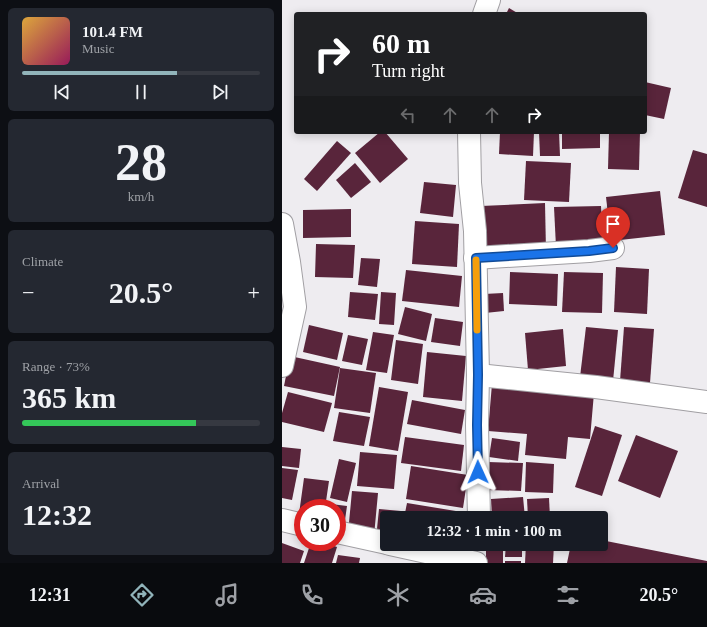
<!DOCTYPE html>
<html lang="en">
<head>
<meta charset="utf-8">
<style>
  body { margin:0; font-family:Georgia,serif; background:#242831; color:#f1f3f6; height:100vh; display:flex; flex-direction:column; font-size:15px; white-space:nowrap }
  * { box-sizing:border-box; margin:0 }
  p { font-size:13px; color:#9ea1a6 }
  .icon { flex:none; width:22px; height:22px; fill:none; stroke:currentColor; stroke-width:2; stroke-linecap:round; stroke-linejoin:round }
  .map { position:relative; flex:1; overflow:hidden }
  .panel { display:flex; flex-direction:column; gap:8px; padding:8px; background:#0d0f14; width:282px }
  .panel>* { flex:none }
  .hud { position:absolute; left:12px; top:12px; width:353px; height:122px; border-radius:4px; box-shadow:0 2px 10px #0003; background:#202124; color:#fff; overflow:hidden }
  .speed { position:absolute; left:12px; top:499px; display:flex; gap:8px; font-size:20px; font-weight:700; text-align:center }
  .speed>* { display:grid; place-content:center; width:52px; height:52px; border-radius:50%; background:#171b24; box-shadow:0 2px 10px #0003; line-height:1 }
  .speed .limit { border:6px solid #d22; background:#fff; color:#111 }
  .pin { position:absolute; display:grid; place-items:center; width:34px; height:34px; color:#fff; margin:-41px -17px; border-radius:50% 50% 50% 0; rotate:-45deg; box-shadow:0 0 4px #0007 }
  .pin .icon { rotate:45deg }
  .me { position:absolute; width:44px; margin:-22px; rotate:359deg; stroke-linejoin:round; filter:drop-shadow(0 0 3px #0008) }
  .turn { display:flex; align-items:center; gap:14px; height:84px; padding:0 12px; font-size:18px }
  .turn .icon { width:52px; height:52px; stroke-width:2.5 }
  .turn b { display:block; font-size:28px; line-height:34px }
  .lanes { display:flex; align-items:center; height:38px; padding:0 12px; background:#0003; justify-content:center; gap:20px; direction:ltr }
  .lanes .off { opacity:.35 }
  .big { font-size:30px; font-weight:800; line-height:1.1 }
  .panel .widget { flex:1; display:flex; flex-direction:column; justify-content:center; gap:6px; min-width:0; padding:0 14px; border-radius:6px; background:#242831 }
  .panel .dial { align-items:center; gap:0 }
  .dial b { font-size:52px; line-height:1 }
  .song { display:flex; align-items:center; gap:12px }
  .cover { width:48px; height:48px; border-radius:6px; background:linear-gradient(135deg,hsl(40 70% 55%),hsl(330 70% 35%)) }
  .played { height:4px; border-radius:2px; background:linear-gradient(90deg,#91b4ba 65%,#363941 65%) }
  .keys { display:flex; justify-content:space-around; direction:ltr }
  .heat { display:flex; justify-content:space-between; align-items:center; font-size:22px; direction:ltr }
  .charge { height:6px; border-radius:3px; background:linear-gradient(90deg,#34c759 73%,#363941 0) }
  .trip { position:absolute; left:98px; top:511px; width:228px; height:40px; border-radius:4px; background:#171b24; box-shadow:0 2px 10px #0003; font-weight:800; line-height:40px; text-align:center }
  .dock { display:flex; height:64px; justify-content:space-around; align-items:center; background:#090b0e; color:#9ea1a6 }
  .dock .icon { width:28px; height:28px }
  .dock .selected { color:#91b4ba }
  .dock b { font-size:18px; color:#f1f3f6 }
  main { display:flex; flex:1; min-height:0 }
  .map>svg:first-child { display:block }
  .building { fill:#59253b }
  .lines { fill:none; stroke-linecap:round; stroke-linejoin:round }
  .minor-casing { stroke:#a19fa3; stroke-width:24 }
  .minor { stroke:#fff; stroke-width:22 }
  .route-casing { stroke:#114b97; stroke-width:10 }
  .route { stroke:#1a73e8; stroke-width:7 }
  .slow { stroke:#f59e0b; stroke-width:7 }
</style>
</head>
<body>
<main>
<section class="panel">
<div class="widget">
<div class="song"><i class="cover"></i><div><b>101.4 FM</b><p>Music</p></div></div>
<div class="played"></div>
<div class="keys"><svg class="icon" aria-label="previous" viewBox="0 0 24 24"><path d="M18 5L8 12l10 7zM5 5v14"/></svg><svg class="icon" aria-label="pause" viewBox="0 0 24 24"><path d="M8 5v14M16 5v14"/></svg><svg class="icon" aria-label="next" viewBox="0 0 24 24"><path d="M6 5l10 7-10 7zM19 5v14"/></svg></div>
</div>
<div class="widget dial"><b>28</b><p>km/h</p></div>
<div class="widget"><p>Climate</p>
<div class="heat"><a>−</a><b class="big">20.5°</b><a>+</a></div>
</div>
<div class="widget"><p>Range · 73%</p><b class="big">365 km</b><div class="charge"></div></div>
<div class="widget"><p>Arrival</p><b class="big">12:32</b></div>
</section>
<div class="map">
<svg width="425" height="563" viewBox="0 0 425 563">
  <rect width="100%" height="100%" fill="#eeecf0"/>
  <g class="building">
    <path d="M227,8L237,14H224Z"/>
    <path d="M363,82L389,88L382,119L363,115Z"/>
    <path d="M98,132H103L126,159L98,183L73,153Z"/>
    <path d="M218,132H252L251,156L217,154Z"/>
    <path d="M257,132H277L278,156H258Z"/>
    <path d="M280,132H318V148L280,149Z"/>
    <path d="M327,132H358L357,170L326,169Z"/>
    <path d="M55,141L69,153L35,191L22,179Z"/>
    <path d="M411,150L425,154V207L396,198Z"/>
    <path d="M244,161L289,163L287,202L242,200Z"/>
    <path d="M73,163L89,182L69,198L54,180Z"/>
    <path d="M142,182L174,185L171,217L138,213Z"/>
    <path d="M378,191L383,235L329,241L324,197Z"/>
    <path d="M263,203L264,251L199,253V206Z"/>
    <path d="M319,206L321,246L274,247L272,207Z"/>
    <path d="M69,209V237L21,238V210Z"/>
    <path d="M133,221L177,224L175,267L130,264Z"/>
    <path d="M34,244L73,245L71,278L33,277Z"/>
    <path d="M79,258L98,259L95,287L76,285Z"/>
    <path d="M334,267L367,269L365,314L332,312Z"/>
    <path d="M124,270L180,276L177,307L120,301Z"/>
    <path d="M228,272L276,274L275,306L227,304Z"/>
    <path d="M282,272L321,273L320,313L280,312Z"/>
    <path d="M68,292L96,294L93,320L66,317Z"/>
    <path d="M99,292L114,293L112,325L97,324Z"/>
    <path d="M221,293L222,311L203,313L202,294Z"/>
    <path d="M123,307L150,314L144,341L116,334Z"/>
    <path d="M153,318L181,322L178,346L149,342Z"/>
    <path d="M27,325L61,333L55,360L21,352Z"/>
    <path d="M304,327L336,330L331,381L298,377Z"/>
    <path d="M342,327L372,329L368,383L338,381Z"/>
    <path d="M281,329L284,366L246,370L243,333Z"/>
    <path d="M91,332L112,335L105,373L84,370Z"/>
    <path d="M66,335L86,339L80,365L60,361Z"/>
    <path d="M114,340L141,344L136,384L109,380Z"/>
    <path d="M145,352L184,356L180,401L141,397Z"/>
    <path d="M8,356L58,367L52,396L2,386Z"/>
    <path d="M58,368L94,373L88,413L52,408Z"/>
    <path d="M210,384L312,393L308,439L286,437L284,459L243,455L245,434L206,431Z"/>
    <path d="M97,387L126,392L116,451L87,446Z"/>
    <path d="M6,392L50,403L42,432L0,422V413Z"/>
    <path d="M130,400L183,410L179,434L125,424Z"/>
    <path d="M57,412L88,417L82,446L51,441Z"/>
    <path d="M313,426L340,435L320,496L293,487Z"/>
    <path d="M354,435L396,451L378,498L336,481Z"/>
    <path d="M123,437L182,445L179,471L119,463Z"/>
    <path d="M210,438L238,442L236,461L207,457Z"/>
    <path d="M0,447L19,449L17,468L0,466Z"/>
    <path d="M78,452L115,455L112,489L75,486Z"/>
    <path d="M57,459L74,463L65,502L48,498Z"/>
    <path d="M206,462L241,463L239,491L205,490Z"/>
    <path d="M244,462L272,464L271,493L243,492Z"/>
    <path d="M129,466L186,475L181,508L124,499Z"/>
    <path d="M0,468L16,470L10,500L0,498Z"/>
    <path d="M22,478L47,481L43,508H21V515L17,514Z"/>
    <path d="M70,491L96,493L92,536L66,533Z"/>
    <path d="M241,497L243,518H210L209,499Z"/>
    <path d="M267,498L268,518H246L245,499Z"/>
    <path d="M125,503L186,513L185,518H122Z"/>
    <path d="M49,504L65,506L62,527L55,526V508H49Z"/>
    <path d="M97,509L119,511V518H105V540L94,539Z"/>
    <path d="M319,540L425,561V563H285L289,544H319Z"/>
    <path d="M29,542H41L55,547L50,563H22Z"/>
    <path d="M0,543L22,551L18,563H0Z"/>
    <path d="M146,544H180L179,551Z"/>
    <rect x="204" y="544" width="17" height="19"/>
    <path d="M224,544H240V557H223Z"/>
    <path d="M244,544H272L271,563H243Z"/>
    <path d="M56,555L78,558L77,563H54Z"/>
    <rect x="223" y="561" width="16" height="2"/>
  </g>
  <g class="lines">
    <g class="minor-casing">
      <g id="minor">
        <path d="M202,14L207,0"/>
        <path d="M187,132L188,183L193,231L196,375L195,425L197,518"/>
        <path d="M0,224L7,262L13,307L0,366"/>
        <path d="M193,258L307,251L331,248"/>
        <path d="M196,375L314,387L425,402"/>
        <path d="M0,520L21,525"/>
        <path d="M55,532L105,543"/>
        <path d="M108,544L194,563"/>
      </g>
    </g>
    <use href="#minor" class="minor"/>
  </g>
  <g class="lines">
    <g class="route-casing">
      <path id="route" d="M196,472L195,425L196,375L194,258L307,251L331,248"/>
    </g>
    <use href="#route" class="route"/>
    <path class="slow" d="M194,260L195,330"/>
  </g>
</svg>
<div class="speed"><div class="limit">30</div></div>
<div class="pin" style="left:331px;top:248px;background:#d93025"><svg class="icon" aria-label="arrive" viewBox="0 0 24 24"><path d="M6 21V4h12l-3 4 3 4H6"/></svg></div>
<svg class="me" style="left:196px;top:472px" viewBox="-20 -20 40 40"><path d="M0-17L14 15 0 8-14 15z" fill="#1a73e8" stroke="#fff" stroke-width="4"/></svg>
<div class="trip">12:32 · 1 min · 100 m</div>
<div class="hud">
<div class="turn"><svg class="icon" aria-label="right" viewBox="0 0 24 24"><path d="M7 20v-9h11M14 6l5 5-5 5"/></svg><div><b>60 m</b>Turn right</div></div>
<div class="lanes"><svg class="icon off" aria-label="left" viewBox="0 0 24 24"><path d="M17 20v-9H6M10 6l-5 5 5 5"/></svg><svg class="icon off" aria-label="ahead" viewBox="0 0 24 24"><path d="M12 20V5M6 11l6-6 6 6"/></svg><svg class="icon off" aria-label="ahead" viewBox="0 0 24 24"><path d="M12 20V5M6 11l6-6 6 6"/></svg><svg class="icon" aria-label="right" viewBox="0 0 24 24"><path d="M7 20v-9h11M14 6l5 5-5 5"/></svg></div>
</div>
</div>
</main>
<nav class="dock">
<b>12:31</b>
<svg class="icon selected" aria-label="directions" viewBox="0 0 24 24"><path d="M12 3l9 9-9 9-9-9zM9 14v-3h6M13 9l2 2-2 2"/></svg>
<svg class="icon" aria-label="music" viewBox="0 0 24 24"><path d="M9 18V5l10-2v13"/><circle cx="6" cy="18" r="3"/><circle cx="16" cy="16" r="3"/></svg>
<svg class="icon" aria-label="phone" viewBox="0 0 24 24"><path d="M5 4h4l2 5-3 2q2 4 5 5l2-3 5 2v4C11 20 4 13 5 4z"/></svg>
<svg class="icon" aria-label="climate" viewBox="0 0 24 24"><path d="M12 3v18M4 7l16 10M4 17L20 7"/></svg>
<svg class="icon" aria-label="car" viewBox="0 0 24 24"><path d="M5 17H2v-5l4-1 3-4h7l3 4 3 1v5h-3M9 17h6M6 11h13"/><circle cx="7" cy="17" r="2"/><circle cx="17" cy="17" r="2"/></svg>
<svg class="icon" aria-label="filters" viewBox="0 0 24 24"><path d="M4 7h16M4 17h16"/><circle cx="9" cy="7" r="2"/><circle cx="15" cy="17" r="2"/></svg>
<b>20.5°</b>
</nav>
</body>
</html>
